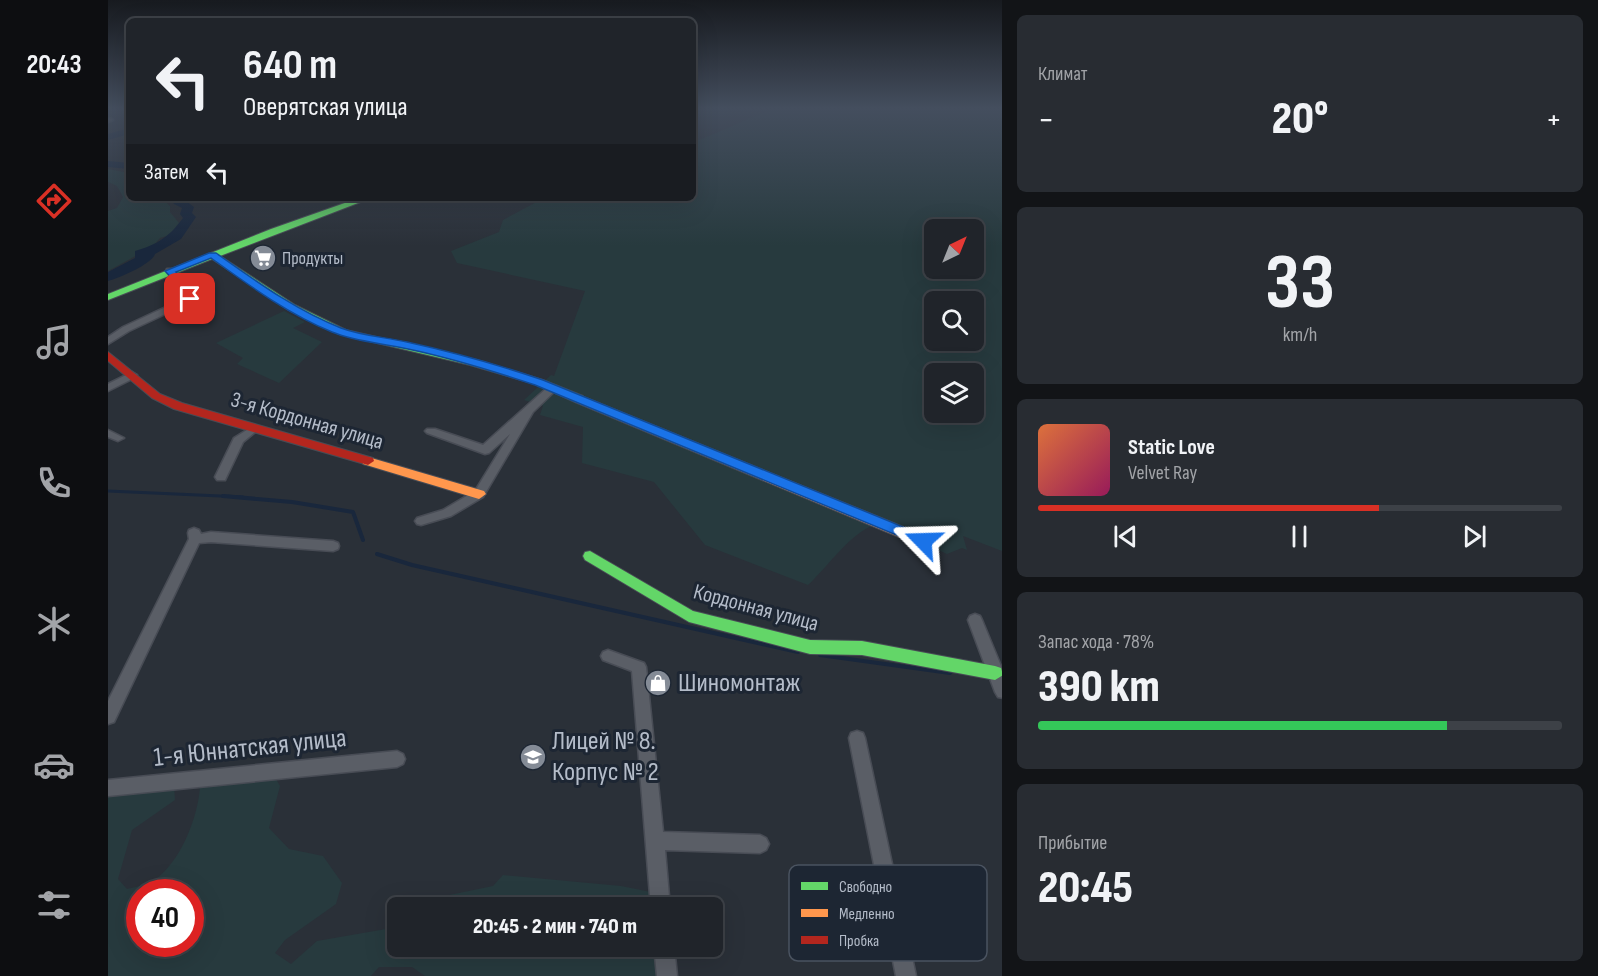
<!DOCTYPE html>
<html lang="ru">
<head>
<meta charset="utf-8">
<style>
  body { margin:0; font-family:"Sofia Sans Condensed",sans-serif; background:#282c32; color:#f1f3f6; height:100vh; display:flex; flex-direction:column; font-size:22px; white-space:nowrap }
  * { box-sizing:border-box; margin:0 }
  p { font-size:20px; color:#a2a4a8 }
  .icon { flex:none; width:33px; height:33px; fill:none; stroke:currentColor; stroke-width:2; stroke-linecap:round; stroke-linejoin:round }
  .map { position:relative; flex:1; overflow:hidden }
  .side { display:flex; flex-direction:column; gap:15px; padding:15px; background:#121417; width:596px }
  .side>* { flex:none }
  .top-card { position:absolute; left:18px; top:18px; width:570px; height:183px; border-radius:9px; box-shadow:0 6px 24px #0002,0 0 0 2px #3d4147; background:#20242a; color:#f1f3f6; overflow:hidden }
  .needle { width:39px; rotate:43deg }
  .tools { position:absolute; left:816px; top:219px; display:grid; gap:12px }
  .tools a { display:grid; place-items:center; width:60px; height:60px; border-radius:9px; background:#20242a; box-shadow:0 6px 24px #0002,0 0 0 2px #3d4147; font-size:30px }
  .speed { position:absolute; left:18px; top:879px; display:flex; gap:12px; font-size:30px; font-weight:700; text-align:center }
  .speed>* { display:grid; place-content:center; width:78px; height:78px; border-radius:50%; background:#20242a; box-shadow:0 6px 24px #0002,0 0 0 2px #3d4147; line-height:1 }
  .speed .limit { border:9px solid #d22; background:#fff; color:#111 }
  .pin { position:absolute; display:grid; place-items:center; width:51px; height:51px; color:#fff; margin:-26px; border-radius:12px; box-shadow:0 3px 9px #0006 }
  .me { position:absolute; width:66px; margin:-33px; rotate:292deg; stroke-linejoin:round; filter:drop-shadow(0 0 4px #0008) }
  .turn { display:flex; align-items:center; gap:21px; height:126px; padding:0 18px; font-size:27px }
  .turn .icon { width:78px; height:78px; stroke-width:2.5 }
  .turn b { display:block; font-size:42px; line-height:51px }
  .then { display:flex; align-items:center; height:57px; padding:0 18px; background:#0003; gap:12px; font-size:22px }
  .big { font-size:45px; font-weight:800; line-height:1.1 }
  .side .widget { flex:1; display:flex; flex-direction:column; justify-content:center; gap:9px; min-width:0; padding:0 21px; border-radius:9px; background:#282c32 }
  .side .dial { align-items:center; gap:0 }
  .dial b { font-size:78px; line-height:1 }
  .song { display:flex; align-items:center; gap:18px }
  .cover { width:72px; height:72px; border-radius:9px; background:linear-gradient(135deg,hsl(20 70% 55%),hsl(330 70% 35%)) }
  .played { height:6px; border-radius:3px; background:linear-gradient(90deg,#d93025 65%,#3d4147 65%) }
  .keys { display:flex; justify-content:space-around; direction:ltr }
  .heat { display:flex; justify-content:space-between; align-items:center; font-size:33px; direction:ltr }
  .charge { height:9px; border-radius:4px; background:linear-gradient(90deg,#34c759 78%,#3d4147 0) }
  .trip { position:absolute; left:279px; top:897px; width:336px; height:60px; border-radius:9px; background:#20242a; box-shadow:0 6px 24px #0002,0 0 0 2px #3d4147; font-weight:800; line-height:60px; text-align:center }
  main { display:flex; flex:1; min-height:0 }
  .menu { display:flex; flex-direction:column; width:108px; justify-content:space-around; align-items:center; background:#0d0e11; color:#a2a4a8 }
  .menu .icon { width:42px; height:42px }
  .menu .active { color:#d93025 }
  .menu b { font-size:27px; color:#f1f3f6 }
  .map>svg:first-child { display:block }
  .green { fill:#273a3e; fill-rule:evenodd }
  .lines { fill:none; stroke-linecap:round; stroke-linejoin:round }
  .stream-far1 { stroke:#19273c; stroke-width:3 }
  .stream { stroke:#19273c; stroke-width:4 }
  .river { fill:#19273c; fill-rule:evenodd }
  .building { fill:#3f444c }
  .street-casing { stroke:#484c55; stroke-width:3 }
  .fast-casing { stroke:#484c55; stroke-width:2 }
  .slow-casing { stroke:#484c55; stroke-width:2 }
  .jam-casing { stroke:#484c55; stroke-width:2 }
  .street { fill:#5a5e66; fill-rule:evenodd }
  .fast { fill:#63d668; fill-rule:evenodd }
  .slow { fill:#ff974d; fill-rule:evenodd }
  .jam { fill:#b3261e; fill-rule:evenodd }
  .route { fill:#1a73e8; stroke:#114b97; stroke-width:1.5 }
  .labels { text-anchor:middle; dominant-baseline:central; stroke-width:6; stroke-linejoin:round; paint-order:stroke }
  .far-poi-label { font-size:18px; fill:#b4bcc9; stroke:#1d2633; text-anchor:start }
  .street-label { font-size:22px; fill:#b4bcc9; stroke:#1d2633 }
  .near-poi-label { font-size:27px; fill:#b4bcc9; stroke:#1d2633; text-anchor:start }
  .near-street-label { font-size:27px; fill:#b4bcc9; stroke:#1d2633 }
  .key { fill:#1d2633; stroke:#4a5360; stroke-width:1.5 }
  .key-label { font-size:16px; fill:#b4bcc9 }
</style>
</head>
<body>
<main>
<nav class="menu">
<b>20:43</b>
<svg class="icon active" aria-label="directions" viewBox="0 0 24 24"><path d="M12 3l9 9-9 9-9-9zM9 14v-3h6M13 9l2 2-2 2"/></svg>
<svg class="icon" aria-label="music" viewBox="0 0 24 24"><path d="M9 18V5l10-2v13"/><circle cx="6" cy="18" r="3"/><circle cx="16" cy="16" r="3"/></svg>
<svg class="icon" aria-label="phone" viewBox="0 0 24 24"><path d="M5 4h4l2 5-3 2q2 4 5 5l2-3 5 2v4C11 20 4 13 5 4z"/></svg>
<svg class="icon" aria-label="climate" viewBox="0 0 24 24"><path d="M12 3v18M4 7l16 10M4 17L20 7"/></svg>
<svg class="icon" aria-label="car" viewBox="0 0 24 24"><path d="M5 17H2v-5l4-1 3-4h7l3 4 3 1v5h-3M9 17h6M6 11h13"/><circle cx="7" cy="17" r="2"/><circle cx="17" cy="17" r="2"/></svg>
<svg class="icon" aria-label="filters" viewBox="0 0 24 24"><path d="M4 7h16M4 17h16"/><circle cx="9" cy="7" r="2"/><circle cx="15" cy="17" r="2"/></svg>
</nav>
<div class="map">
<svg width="895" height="976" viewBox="0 0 895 976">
  <rect width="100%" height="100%" fill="#2a3038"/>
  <g class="green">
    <path d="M668,109H894V551L855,536L859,550L854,548L839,554L773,523C745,528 720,567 700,585L597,545L546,482L474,463L475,427L432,415L435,406L416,400L443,375L446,376L477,291L349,263L343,251L391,232L395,220L436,198H585V142C613,133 639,117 668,109ZM826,230H866V268H826ZM826,302H866V340H826ZM826,374H866V412H826Z"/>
    <path d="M0,169L21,173V198H53L62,206V212L71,223L62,235L52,238L44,247L0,271V211L9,208L15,197L9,186L0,182Z"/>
    <path d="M176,311L197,322L185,328L214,342L171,383L129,364L135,358L108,343Z"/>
    <path d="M168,779L172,786L161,828L181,849L215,856L234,883L228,904L177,940L167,953L183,964L209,941L278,929L289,921L290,946L548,947L551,976H317L304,967H271L263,976H0V794L66,786L67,800L24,830L10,879L19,889C27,887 38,885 45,881C72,864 90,817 92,787ZM32,892H82V944H32Z"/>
    <path d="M395,875L513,886L543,892L544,908H310L322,899L385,886Z"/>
  </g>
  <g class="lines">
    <path class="stream-far1" d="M0,491L135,497"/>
    <g class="stream">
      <path d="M115,496L184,502L245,512L255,540"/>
      <path d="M269,554L304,565L690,652"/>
      <path d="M712,655L842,673"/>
    </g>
    <g class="river">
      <path d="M21,128V134L0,140V134Z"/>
      <path d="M0,161L21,163V169L0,167Z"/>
      <path d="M62,198H74L86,207L84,213L88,217L73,239L47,254C44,264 11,278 0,281V272L27,258V251C49,245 62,236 75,218L72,214L74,208L66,204Z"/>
    </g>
  </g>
  <path class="building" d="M542,676L556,678L557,688H543Z"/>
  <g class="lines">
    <g class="street-casing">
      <g id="street">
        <path d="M0,118L4,119L5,120L0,122Z"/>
        <path d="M59,269H65L74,278L86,299L85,301L21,331L0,344V337L15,327L77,298L67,281L58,271Z"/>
        <path d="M24,372L29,375L28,377L0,391V384Z"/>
        <path d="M445,385L450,388L425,412L375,497L343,516L313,525L309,524L307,521L309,518L335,510L367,491L402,434L381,453L377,454L319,433L317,431L319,429H327L375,445L441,386Z"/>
        <path d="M147,425L152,428L135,442L117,480H109L107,477L126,438Z"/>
        <path d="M0,430L16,438L10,441L0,437Z"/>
        <path d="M86,528L91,530L93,534L103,532L225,541L230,543L231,546L230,549L225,551L103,542L91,543L6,722L0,724V701L81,539L80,533L81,530Z"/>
        <path d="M867,614L872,616L874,620L895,671V698L890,697L887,692L860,620L862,616Z"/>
        <path d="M500,650L536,663L538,667L555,832L652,835L658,838L661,844L658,850L652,853L557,850L562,908H543L524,671L495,660L493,656L495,652Z"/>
        <path d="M749,731L755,733L757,738L808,976H788L741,738L743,733Z"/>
        <path d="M289,751L295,754L297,759L295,764L289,767L0,796V780Z"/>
        <path d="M546,946H566L569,976H549Z"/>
      </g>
    </g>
    <g class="fast-casing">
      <g id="fast">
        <path d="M251,198H263L112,256L187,305L238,330L369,360L435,380L475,396L477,399L475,402H467L427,384L362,365L231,334L179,309L104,259L0,300V294L163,229Z"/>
        <path d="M482,551L585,611L702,640L754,641L887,666L893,668L895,675L887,680L754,655L702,654L581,622L477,560L475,556L477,552Z"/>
      </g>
    </g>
    <g class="slow-casing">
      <g id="slow">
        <path d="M471,395L820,537L822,541L820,545H810L467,402L465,399Z"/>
        <path d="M260,457L376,491L378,494L371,499L255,464L254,461Z"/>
      </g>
    </g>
    <g class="jam-casing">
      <path id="jam" d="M0,352L52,394L74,403L265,458L266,461L260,465L66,409L44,398L0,361Z"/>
    </g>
    <use href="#street" class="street"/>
    <use href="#fast" class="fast"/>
    <use href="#slow" class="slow"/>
    <use href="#jam" class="jam"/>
  </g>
  <linearGradient id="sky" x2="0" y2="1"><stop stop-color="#171a1f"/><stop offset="0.44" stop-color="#444e5e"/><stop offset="1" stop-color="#444e5e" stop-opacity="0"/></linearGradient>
  <rect width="895" height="246" fill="url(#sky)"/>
  <path class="route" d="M101,253H108C148,281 187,310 233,328C254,336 277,337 299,342C345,352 391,365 435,380L820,537L822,541L820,544H810L427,385C385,371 343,358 300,349C274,343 248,342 224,332C180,314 142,286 103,258L68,272L76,280L87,299L78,301L67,282L57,271Z"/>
  <defs>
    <g id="supermarket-disc" transform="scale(1.35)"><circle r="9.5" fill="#848b96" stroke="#1d2633"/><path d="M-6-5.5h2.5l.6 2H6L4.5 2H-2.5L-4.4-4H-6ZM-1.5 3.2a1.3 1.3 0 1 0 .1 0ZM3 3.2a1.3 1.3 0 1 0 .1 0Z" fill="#fff"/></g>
    <g id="shop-disc" transform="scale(1.35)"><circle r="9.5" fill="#848b96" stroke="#1d2633"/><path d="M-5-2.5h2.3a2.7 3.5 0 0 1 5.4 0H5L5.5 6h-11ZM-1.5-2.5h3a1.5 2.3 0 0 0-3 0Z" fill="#fff"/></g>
    <g id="school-disc" transform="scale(1.35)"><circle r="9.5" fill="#848b96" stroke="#1d2633"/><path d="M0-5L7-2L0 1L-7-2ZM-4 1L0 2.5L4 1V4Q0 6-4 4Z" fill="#fff"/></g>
  </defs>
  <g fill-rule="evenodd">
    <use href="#supermarket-disc" x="155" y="258"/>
    <use href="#shop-disc" x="550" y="683"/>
    <use href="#school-disc" x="425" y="757"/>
  </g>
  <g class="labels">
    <g class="far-poi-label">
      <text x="174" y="258">Пpoдукты</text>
    </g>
    <g class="street-label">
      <text transform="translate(199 421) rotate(16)">3-я Кордонная улица</text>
      <text transform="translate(648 608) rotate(15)">Кордонная улица</text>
    </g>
    <g class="near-poi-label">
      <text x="570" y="683">Шиномонтаж</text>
      <text x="444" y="741">Лицей № 8.<tspan x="444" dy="31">Корпус № 2</tspan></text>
    </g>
    <g class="near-street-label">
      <text transform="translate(142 748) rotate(-6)">1-я Юннатская улица</text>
    </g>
  </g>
  <rect x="681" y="865" width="198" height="96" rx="9" class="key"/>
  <rect x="693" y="882" width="27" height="8" fill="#63d668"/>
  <rect x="693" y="909" width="27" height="8" fill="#ff974d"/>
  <rect x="693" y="936" width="27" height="8" fill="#b3261e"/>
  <g class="key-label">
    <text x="731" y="892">Свободно</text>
    <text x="731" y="919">Медленно</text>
    <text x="731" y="946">Пробка</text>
  </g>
</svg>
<div class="tools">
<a><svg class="needle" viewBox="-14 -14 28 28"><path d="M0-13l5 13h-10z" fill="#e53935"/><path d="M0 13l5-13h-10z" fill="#a2a4a8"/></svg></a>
<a><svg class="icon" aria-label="search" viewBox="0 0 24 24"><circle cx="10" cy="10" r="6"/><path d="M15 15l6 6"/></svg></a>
<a><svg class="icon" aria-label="layers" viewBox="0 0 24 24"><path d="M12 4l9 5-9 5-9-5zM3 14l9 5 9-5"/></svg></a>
</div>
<div class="speed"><div class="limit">40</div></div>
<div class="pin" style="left:82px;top:299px;background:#d93025"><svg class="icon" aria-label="arrive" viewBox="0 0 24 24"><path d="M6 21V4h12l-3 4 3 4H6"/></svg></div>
<svg class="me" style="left:815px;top:541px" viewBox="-20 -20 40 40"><path d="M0-17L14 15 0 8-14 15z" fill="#1a73e8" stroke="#fff" stroke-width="4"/></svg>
<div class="trip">20:45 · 2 мин · 740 m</div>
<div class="top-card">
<div class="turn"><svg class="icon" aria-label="left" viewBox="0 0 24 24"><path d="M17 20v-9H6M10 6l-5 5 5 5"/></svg><div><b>640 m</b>Оверятская улица</div></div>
<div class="then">Затем<svg class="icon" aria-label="left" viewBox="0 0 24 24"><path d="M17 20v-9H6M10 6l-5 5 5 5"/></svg></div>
</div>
</div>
<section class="side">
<div class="widget"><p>Климат</p>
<div class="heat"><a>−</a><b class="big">20°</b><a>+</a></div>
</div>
<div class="widget dial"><b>33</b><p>km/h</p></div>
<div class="widget">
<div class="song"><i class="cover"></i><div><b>Static Love</b><p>Velvet Ray</p></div></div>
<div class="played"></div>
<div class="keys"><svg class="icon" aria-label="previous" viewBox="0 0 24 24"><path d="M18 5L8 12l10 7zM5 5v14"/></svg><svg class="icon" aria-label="pause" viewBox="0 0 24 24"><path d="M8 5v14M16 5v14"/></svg><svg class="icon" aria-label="next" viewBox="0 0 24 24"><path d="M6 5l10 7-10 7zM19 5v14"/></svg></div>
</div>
<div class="widget"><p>Запас хода · 78%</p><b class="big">390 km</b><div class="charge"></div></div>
<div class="widget"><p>Прибытие</p><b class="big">20:45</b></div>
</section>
</main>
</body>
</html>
